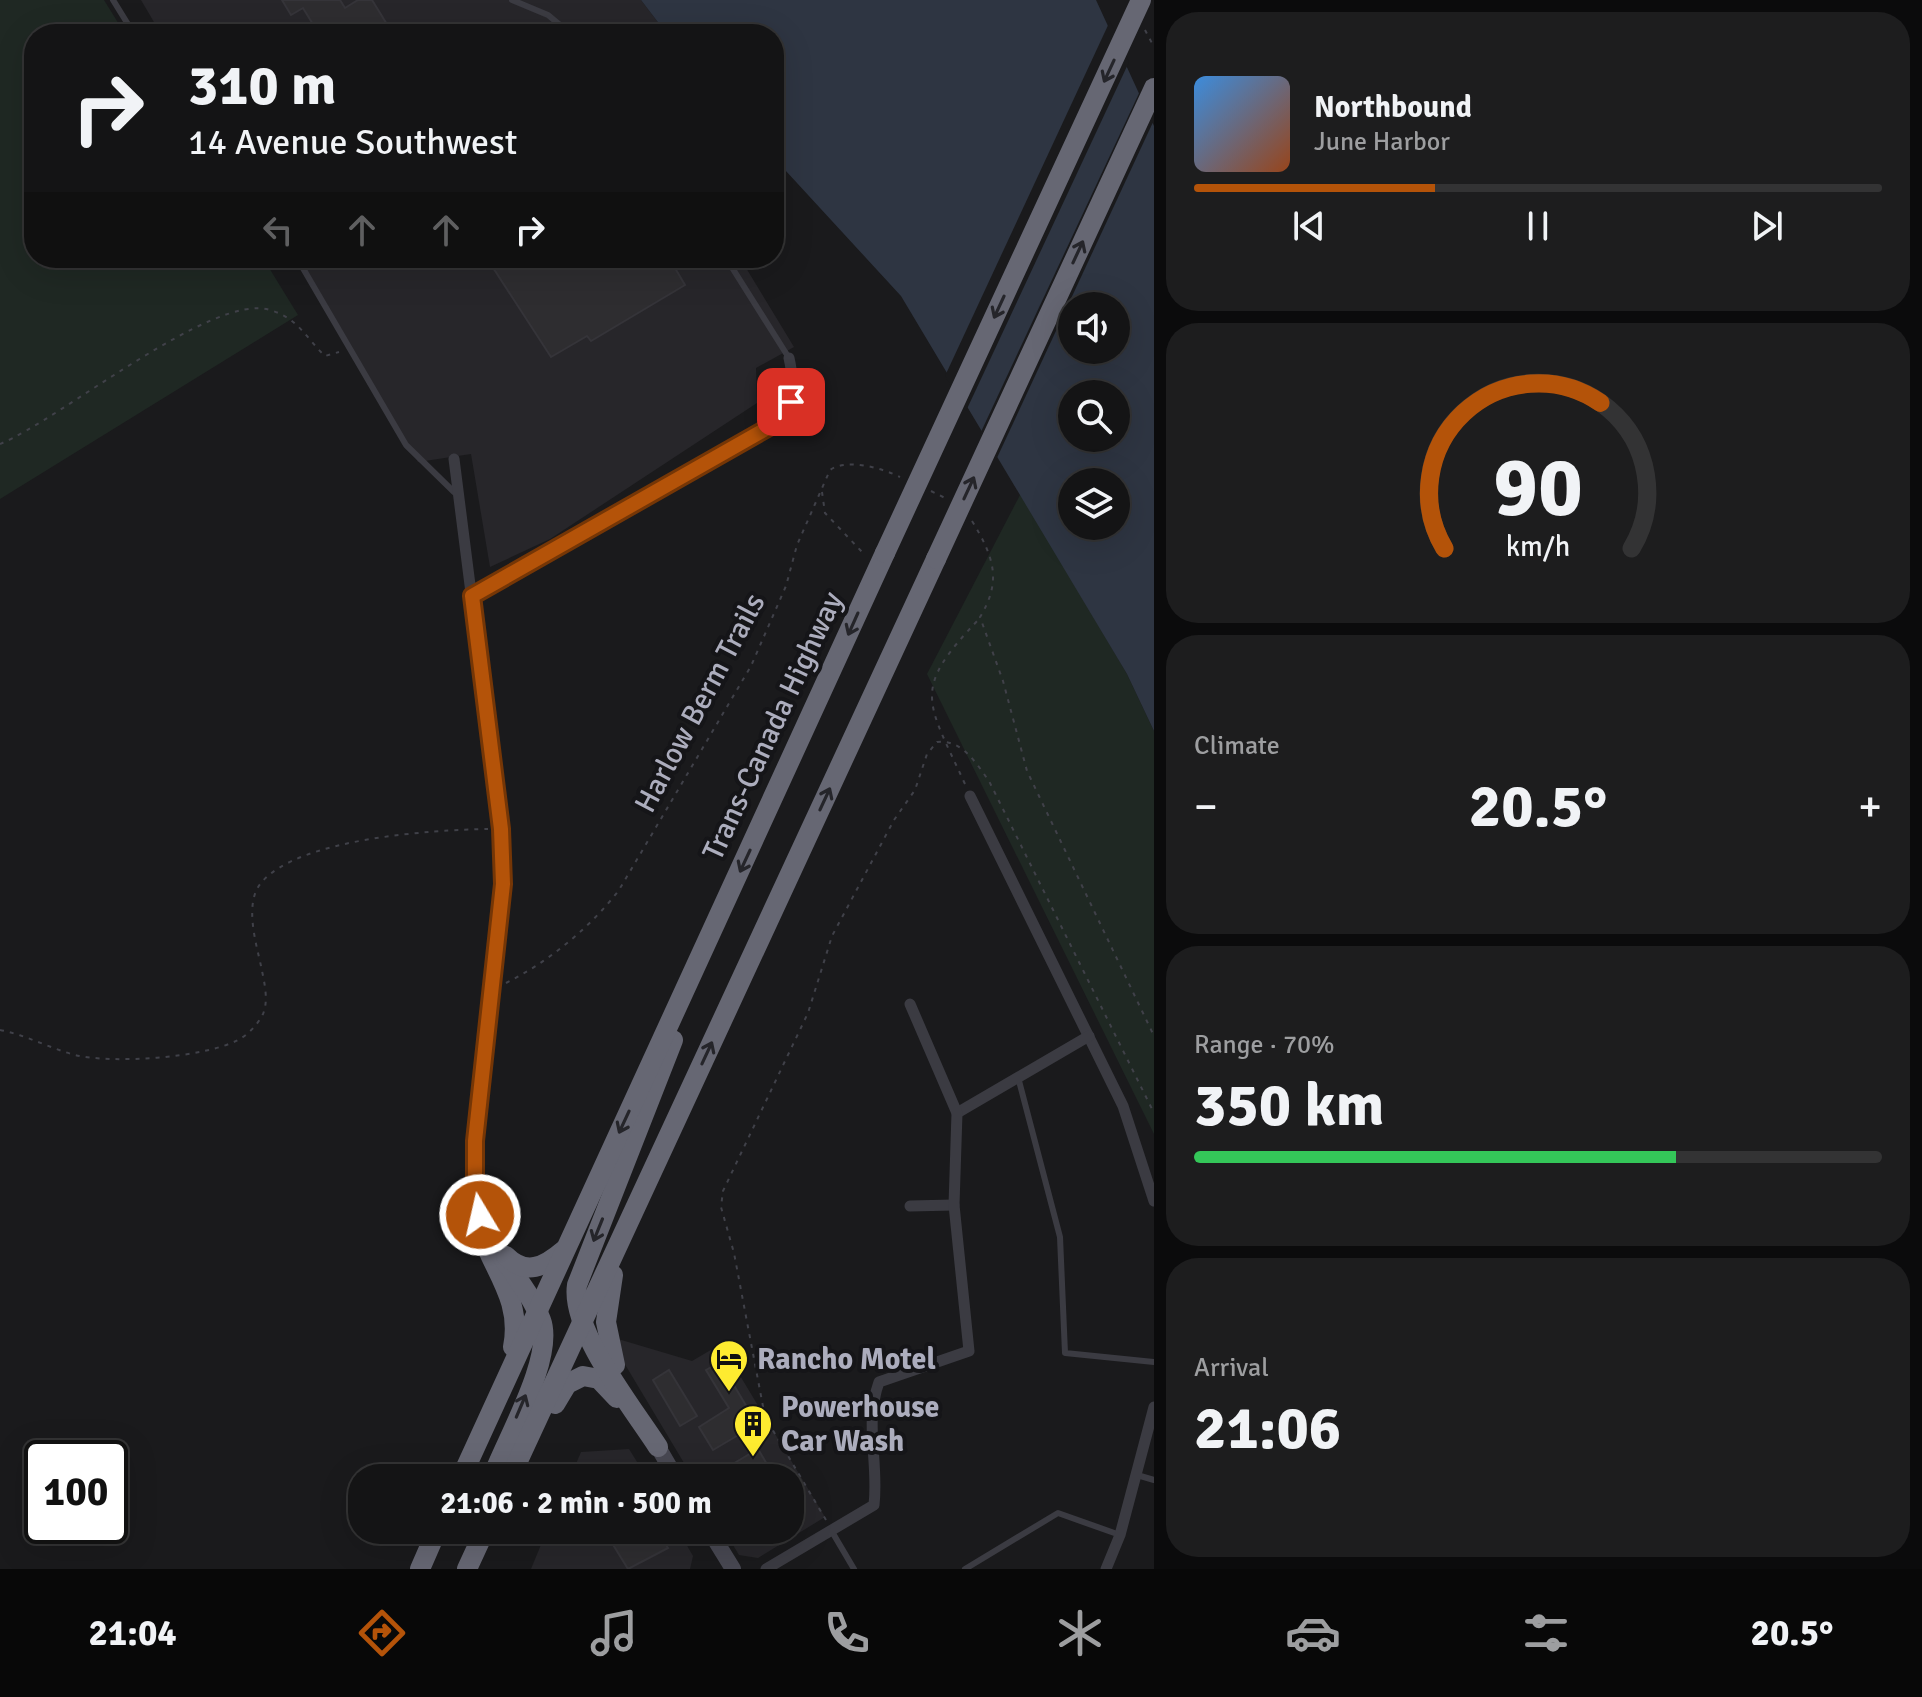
<!DOCTYPE html>
<html lang="en">
<head>
<meta charset="utf-8">
<style>
  body { margin:0; font-family:Signika,sans-serif; background:#1d1d1e; color:#f1f3f6; height:100vh; display:flex; flex-direction:column; font-size:30px; white-space:nowrap }
  * { box-sizing:border-box; margin:0 }
  p { font-size:26px; color:#9d9ea0 }
  .icon { flex:none; width:44px; height:44px; fill:none; stroke:currentColor; stroke-width:2; stroke-linecap:round; stroke-linejoin:round }
  .map { position:relative; flex:1; overflow:hidden }
  .panel { display:flex; flex-direction:column; gap:12px; padding:12px; background:#0b0b0c; width:768px }
  .panel>* { flex:none }
  .hud { position:absolute; left:24px; top:24px; width:760px; height:244px; border-radius:32px; box-shadow:0 8px 32px #0002,0 0 0 2px #333334; background:#141415; color:#f1f3f6; overflow:hidden }
  .buttons { position:absolute; left:1058px; top:292px; display:grid; gap:16px }
  .buttons a { display:grid; place-items:center; width:72px; height:72px; border-radius:50%; background:#141415; box-shadow:0 8px 32px #0002,0 0 0 2px #333334; font-size:40px }
  .speed { position:absolute; left:24px; top:1440px; display:flex; gap:16px; font-size:40px; font-weight:700; text-align:center }
  .speed>* { display:grid; place-content:center; width:104px; height:104px; border-radius:50%; background:#141415; box-shadow:0 8px 32px #0002,0 0 0 2px #333334; line-height:1 }
  .speed .limit { border:4px solid #111; border-radius:12px; background:#fff; color:#111 }
  .pin { position:absolute; display:grid; place-items:center; width:68px; height:68px; color:#fff; margin:-34px; border-radius:16px; box-shadow:0 4px 12px #0006 }
  .me { position:absolute; width:88px; margin:-44px; rotate:351deg; stroke-linejoin:round; filter:drop-shadow(0 0 6px #0008) }
  .turn { display:flex; align-items:center; gap:28px; height:168px; padding:0 32px; font-size:36px }
  .turn .icon { width:104px; height:104px; stroke-width:2.5 }
  .turn b { display:block; font-size:56px; line-height:68px }
  .lanes { display:flex; align-items:center; height:76px; padding:0 32px; background:#0003; justify-content:center; gap:40px; direction:ltr }
  .lanes .off { opacity:.35 }
  .big { font-size:60px; font-weight:700; line-height:1.1 }
  .panel .card { flex:1; display:flex; flex-direction:column; justify-content:center; gap:12px; min-width:0; padding:0 28px; border-radius:32px; background:#1d1d1e }
  .panel .dial { align-items:center; gap:0 }
  .dial svg { height:208px; overflow:visible; fill:none; stroke:#333334; stroke-width:7; stroke-linecap:round; text-anchor:middle }
  .dial text { fill:#f1f3f6; stroke:none }
  .song { display:flex; align-items:center; gap:24px }
  .cover { width:96px; height:96px; border-radius:12px; background:linear-gradient(135deg,hsl(210 70% 55%),hsl(20 70% 35%)) }
  .played { height:8px; border-radius:4px; background:linear-gradient(90deg,#b45309 35%,#333334 35%) }
  .keys { display:flex; justify-content:space-around; direction:ltr }
  .heat { display:flex; justify-content:space-between; align-items:center; font-size:44px; direction:ltr }
  .charge { height:12px; border-radius:6px; background:linear-gradient(90deg,#34c759 70%,#333334 0) }
  .trip { position:absolute; left:348px; top:1464px; width:456px; height:80px; border-radius:32px; background:#141415; box-shadow:0 8px 32px #0002,0 0 0 2px #333334; font-weight:700; line-height:80px; text-align:center }
  .tab-bar { display:flex; height:128px; justify-content:space-around; align-items:center; background:#080808; color:#9d9ea0 }
  .tab-bar .icon { width:56px; height:56px }
  .tab-bar .active { color:#b45309 }
  .tab-bar b { font-size:36px; color:#f1f3f6 }
  main { display:flex; flex:1; min-height:0 }
  .map>svg:first-child { display:block }
  .built { fill:#27262a }
  .green { fill:#1f2823 }
  .water { fill:#2e3542; fill-rule:evenodd }
  .pier { fill:#1a1a1c }
  .building { fill:#2e2d30; stroke:#353439; stroke-width:2 }
  .lines { fill:none; stroke-linecap:round; stroke-linejoin:round }
  .path { stroke:#404149; stroke-width:2; stroke-dasharray:4 6; stroke-linecap:butt }
  .lane { stroke:#3b3b42; stroke-width:6 }
  .street { stroke:#3b3b42; stroke-width:11 }
  .secondary { stroke:#484852; stroke-width:16 }
  .highway { stroke:#666773; stroke-width:20 }
  .highway-bridge { stroke:#666773; stroke-width:20 }
  .oneway { stroke:#25252a }
  .route-casing { stroke:#753606; stroke-width:20 }
  .route { stroke:#b45309; stroke-width:14 }
  .labels { text-anchor:middle; dominant-baseline:central; stroke-width:8; stroke-linejoin:round; paint-order:stroke }
  .street-label { font-size:30px; fill:#acadbd; stroke:#151518 }
  .poi-label { font-size:30px; font-weight:bold; fill:#acadbd; stroke:#151518; text-anchor:start }
</style>
</head>
<body>
<main>
<div class="map">
<svg width="1154" height="1569" viewBox="0 0 1154 1569">
  <rect width="100%" height="100%" fill="#1a1a1c"/>
  <g class="built">
    <path d="M141,0H641L667,34H161Z"/>
    <path d="M299,258H740L794,347L756,368L757,403L550,539L490,567L471,454L418,462Z"/>
    <path d="M608,1336L692,1361L721,1344L825,1517L758,1558L739,1555L724,1530H790V1478H693Z"/>
    <path d="M629,1449L647,1478H570L581,1452Z"/>
    <path d="M547,1530H678L693,1556L690,1569H531Z"/>
  </g>
  <g class="green">
    <path d="M0,0H104L125,34H34V258H263L298,315L0,499Z"/>
    <path d="M1021,493L1127,674L1154,731V1134L927,674Z"/>
  </g>
  <path class="water" d="M641,0H1096L1154,126V731L1127,674L901,296L774,158V34H667ZM1072,306H1116V350H1072ZM1072,394H1116V438H1072ZM1072,482H1116V526H1072Z"/>
  <g class="pier">
    <path d="M1110,21L1129,62L966,411L945,376Z"/>
    <path d="M1141,89L1154,120L996,460L980,434Z"/>
  </g>
  <g class="building">
    <path d="M282,0H340L345,8L358,0H372L393,34H319L303,8L291,15Z"/>
    <path d="M498,258H669L685,285L591,341L587,336L551,357L490,263Z"/>
    <path d="M720,1362L757,1424L713,1450L699,1427L729,1408L706,1370Z"/>
    <path d="M669,1370L697,1416L680,1426L653,1380Z"/>
    <path d="M758,1449L768,1466L747,1478H709Z"/>
    <path d="M604,1530H657L668,1548L628,1569Z"/>
  </g>
  <g class="lines">
    <g class="path">
      <path d="M1145,30L1154,47"/>
      <path d="M0,444C61,419 213,292 270,310C298,318 306,338 325,356L339,352"/>
      <path d="M931,491L947,499"/>
      <path d="M822,492L825,513L864,554"/>
      <path d="M972,521C994,557 1002,581 980,617L1003,681L1027,771L1154,1036"/>
      <path d="M965,784C926,699 911,690 980,618"/>
      <path d="M506,983C548,962 590,928 619,890L751,666L786,586L797,545L830,470C847,458 882,468 900,477"/>
      <path d="M0,1030C26,1035 49,1048 75,1055C112,1064 204,1058 238,1040C248,1035 258,1024 263,1014C269,1000 264,981 261,966C256,943 244,903 261,883C298,838 433,830 488,829"/>
      <path d="M826,1520L765,1417L734,1253L721,1207L723,1191L808,1013L832,936L894,820L915,790L927,754L937,742C962,739 976,763 989,781L1154,1113"/>
    </g>
    <g class="lane">
      <path d="M113,0L134,34"/>
      <path d="M512,0L548,15L571,34"/>
      <path d="M297,258L406,445L454,492"/>
      <path d="M726,258L789,358"/>
      <path d="M1018,1077L1060,1237L1065,1353L1154,1362"/>
      <path d="M1137,1475L1154,1480"/>
      <path d="M831,1530L854,1569"/>
      <path d="M965,1569L1058,1513L1120,1535"/>
    </g>
    <g class="street">
      <path d="M454,459L501,829L503,884L475,1141V1197"/>
      <path d="M472,596L778,422C792,399 795,384 789,358"/>
      <path d="M970,796L1123,1106L1154,1201"/>
      <path d="M957,1113L1089,1036"/>
      <path d="M910,1206L954,1205"/>
      <path d="M766,1569L874,1505C879,1462 864,1424 879,1382L969,1351L954,1205L957,1113L910,1004"/>
      <path d="M1106,1569L1120,1535L1154,1407"/>
    </g>
    <g class="secondary">
      <path d="M658,1447L676,1478"/>
      <path d="M709,1530L733,1569"/>
    </g>
    <g class="highway">
      <path d="M475,1197C475,1257 525,1287 513,1347"/>
      <path d="M492,1240C507,1267 530,1291 541,1320C555,1357 506,1440 492,1478"/>
      <path d="M506,1256C526,1276 544,1267 564,1250"/>
      <path d="M613,1275L606,1322L615,1365"/>
      <path d="M555,1404L567,1384L583,1376L599,1379L617,1398"/>
      <path d="M658,1447C633,1408 570,1330 577,1285L673,1040"/>
      <path d="M461,1478L885,553"/>
      <path d="M510,1478L936,559"/>
      <path d="M420,1569L437,1530"/>
      <path d="M467,1569L485,1530"/>
    </g>
    <g class="highway-bridge">
      <path d="M885,553L1141,0"/>
      <path d="M936,559L1154,88"/>
    </g>
  </g>
  <defs><path id="oneway-shaft" d="M-6 0H5M1.5-3L5.5 0L1.5 3" fill="none" stroke-width="1.6" stroke-linecap="round" stroke-linejoin="round" transform="scale(2)"/></defs>
  <g class="oneway">
    <use href="#oneway-shaft" transform="translate(1109 71) rotate(115)"/>
    <use href="#oneway-shaft" transform="translate(1078 252) rotate(-65)"/>
    <use href="#oneway-shaft" transform="translate(999 307) rotate(115)"/>
    <use href="#oneway-shaft" transform="translate(969 488) rotate(-65)"/>
    <use href="#oneway-shaft" transform="translate(853 624) rotate(114)"/>
    <use href="#oneway-shaft" transform="translate(825 799) rotate(-65)"/>
    <use href="#oneway-shaft" transform="translate(745 861) rotate(115)"/>
    <use href="#oneway-shaft" transform="translate(707 1053) rotate(-65)"/>
    <use href="#oneway-shaft" transform="translate(624 1122) rotate(115)"/>
    <use href="#oneway-shaft" transform="translate(598 1230) rotate(112)"/>
    <use href="#oneway-shaft" transform="translate(521 1406) rotate(-67)"/>
  </g>
  <g class="lines">
    <g class="route-casing">
      <path id="route" d="M480,1215L475,1197V1141L503,884L501,829L472,596L778,422L791,402"/>
    </g>
    <use href="#route" class="route"/>
  </g>
  <defs>
    <g id="hotel-pin" transform="scale(2)"><path d="M0 17L-7.5 6A9.5 9.5 0 1 1 7.5 6Z" fill="#feeb30" stroke="#151518"/><path d="M-6-4.5h1.5V1H6V5H4.5V3h-9V5H-6ZM-4 0a1.8 1.8 0 1 1 3.6 0ZM.5 0V-2.5h3Q6-2.5 6 0Z" fill="#111"/></g>
    <g id="building-pin" transform="scale(2)"><path d="M0 17L-7.5 6A9.5 9.5 0 1 1 7.5 6Z" fill="#feeb30" stroke="#151518"/><path d="M-4-6H4V6H1V3H-1V6H-4ZM-2.5-4.3h1.7v1.8h-1.7ZM.8-4.3h1.7v1.8H.8ZM-2.5-1h1.7V.8h-1.7ZM.8-1h1.7V.8H.8Z" fill="#111"/></g>
  </defs>
  <g fill-rule="evenodd">
    <use href="#hotel-pin" x="729" y="1359"/>
    <use href="#building-pin" x="753" y="1424"/>
  </g>
  <g class="labels">
    <g class="street-label">
      <text transform="translate(700 703) rotate(-62)">Harlow Berm Trails</text>
      <text transform="translate(773 726) rotate(-65)">Trans-Canada Highway</text>
    </g>
    <g class="poi-label">
      <text x="757" y="1359">Rancho Motel</text>
      <text x="781" y="1407">Powerhouse<tspan x="781" dy="34">Car Wash</tspan></text>
    </g>
  </g>
</svg>
<div class="buttons">
<a><svg class="icon" aria-label="sound" viewBox="0 0 24 24"><path d="M4 9h4l5-4v14l-5-4H4zM17 9q2 3 0 6"/></svg></a>
<a><svg class="icon" aria-label="search" viewBox="0 0 24 24"><circle cx="10" cy="10" r="6"/><path d="M15 15l6 6"/></svg></a>
<a><svg class="icon" aria-label="layers" viewBox="0 0 24 24"><path d="M12 4l9 5-9 5-9-5zM3 14l9 5 9-5"/></svg></a>
</div>
<div class="speed"><div class="limit">100</div></div>
<div class="pin" style="left:791px;top:402px;background:#d93025"><svg class="icon" aria-label="arrive" viewBox="0 0 24 24"><path d="M6 21V4h12l-3 4 3 4H6"/></svg></div>
<svg class="me" style="left:480px;top:1215px" viewBox="-20 -20 40 40"><circle r="17" fill="#b45309" stroke="#fff" stroke-width="3"/><path d="M0-11L8 9 0 5-8 9z" fill="#fff"/></svg>
<div class="trip">21:06 · 2 min · 500 m</div>
<div class="hud">
<div class="turn"><svg class="icon" aria-label="right" viewBox="0 0 24 24"><path d="M7 20v-9h11M14 6l5 5-5 5"/></svg><div><b>310 m</b>14 Avenue Southwest</div></div>
<div class="lanes"><svg class="icon off" aria-label="left" viewBox="0 0 24 24"><path d="M17 20v-9H6M10 6l-5 5 5 5"/></svg><svg class="icon off" aria-label="ahead" viewBox="0 0 24 24"><path d="M12 20V5M6 11l6-6 6 6"/></svg><svg class="icon off" aria-label="ahead" viewBox="0 0 24 24"><path d="M12 20V5M6 11l6-6 6 6"/></svg><svg class="icon" aria-label="right" viewBox="0 0 24 24"><path d="M7 20v-9h11M14 6l5 5-5 5"/></svg></div>
</div>
</div>
<section class="panel">
<div class="card">
<div class="song"><i class="cover"></i><div><b>Northbound</b><p>June Harbor</p></div></div>
<div class="played"></div>
<div class="keys"><svg class="icon" aria-label="previous" viewBox="0 0 24 24"><path d="M18 5L8 12l10 7zM5 5v14"/></svg><svg class="icon" aria-label="pause" viewBox="0 0 24 24"><path d="M8 5v14M16 5v14"/></svg><svg class="icon" aria-label="next" viewBox="0 0 24 24"><path d="M6 5l10 7-10 7zM19 5v14"/></svg></div>
</div>
<div class="card dial"><svg viewBox="0 0 100 80">
<path d="M14 69A42 42 0 1 1 86 69"/>
<path d="M14 69A42 42 0 0 1 74 13" stroke="#b45309"/>
<text x="50" y="56" font-size="32" font-weight="700">90</text>
<text x="50" y="72" font-size="11">km/h</text>
</svg></div>
<div class="card"><p>Climate</p>
<div class="heat"><a>−</a><b class="big">20.5°</b><a>+</a></div>
</div>
<div class="card"><p>Range · 70%</p><b class="big">350 km</b><div class="charge"></div></div>
<div class="card"><p>Arrival</p><b class="big">21:06</b></div>
</section>
</main>
<nav class="tab-bar">
<b>21:04</b>
<svg class="icon active" aria-label="directions" viewBox="0 0 24 24"><path d="M12 3l9 9-9 9-9-9zM9 14v-3h6M13 9l2 2-2 2"/></svg>
<svg class="icon" aria-label="music" viewBox="0 0 24 24"><path d="M9 18V5l10-2v13"/><circle cx="6" cy="18" r="3"/><circle cx="16" cy="16" r="3"/></svg>
<svg class="icon" aria-label="phone" viewBox="0 0 24 24"><path d="M5 4h4l2 5-3 2q2 4 5 5l2-3 5 2v4C11 20 4 13 5 4z"/></svg>
<svg class="icon" aria-label="climate" viewBox="0 0 24 24"><path d="M12 3v18M4 7l16 10M4 17L20 7"/></svg>
<svg class="icon" aria-label="car" viewBox="0 0 24 24"><path d="M5 17H2v-5l4-1 3-4h7l3 4 3 1v5h-3M9 17h6M6 11h13"/><circle cx="7" cy="17" r="2"/><circle cx="17" cy="17" r="2"/></svg>
<svg class="icon" aria-label="filters" viewBox="0 0 24 24"><path d="M4 7h16M4 17h16"/><circle cx="9" cy="7" r="2"/><circle cx="15" cy="17" r="2"/></svg>
<b>20.5°</b>
</nav>
</body>
</html>
